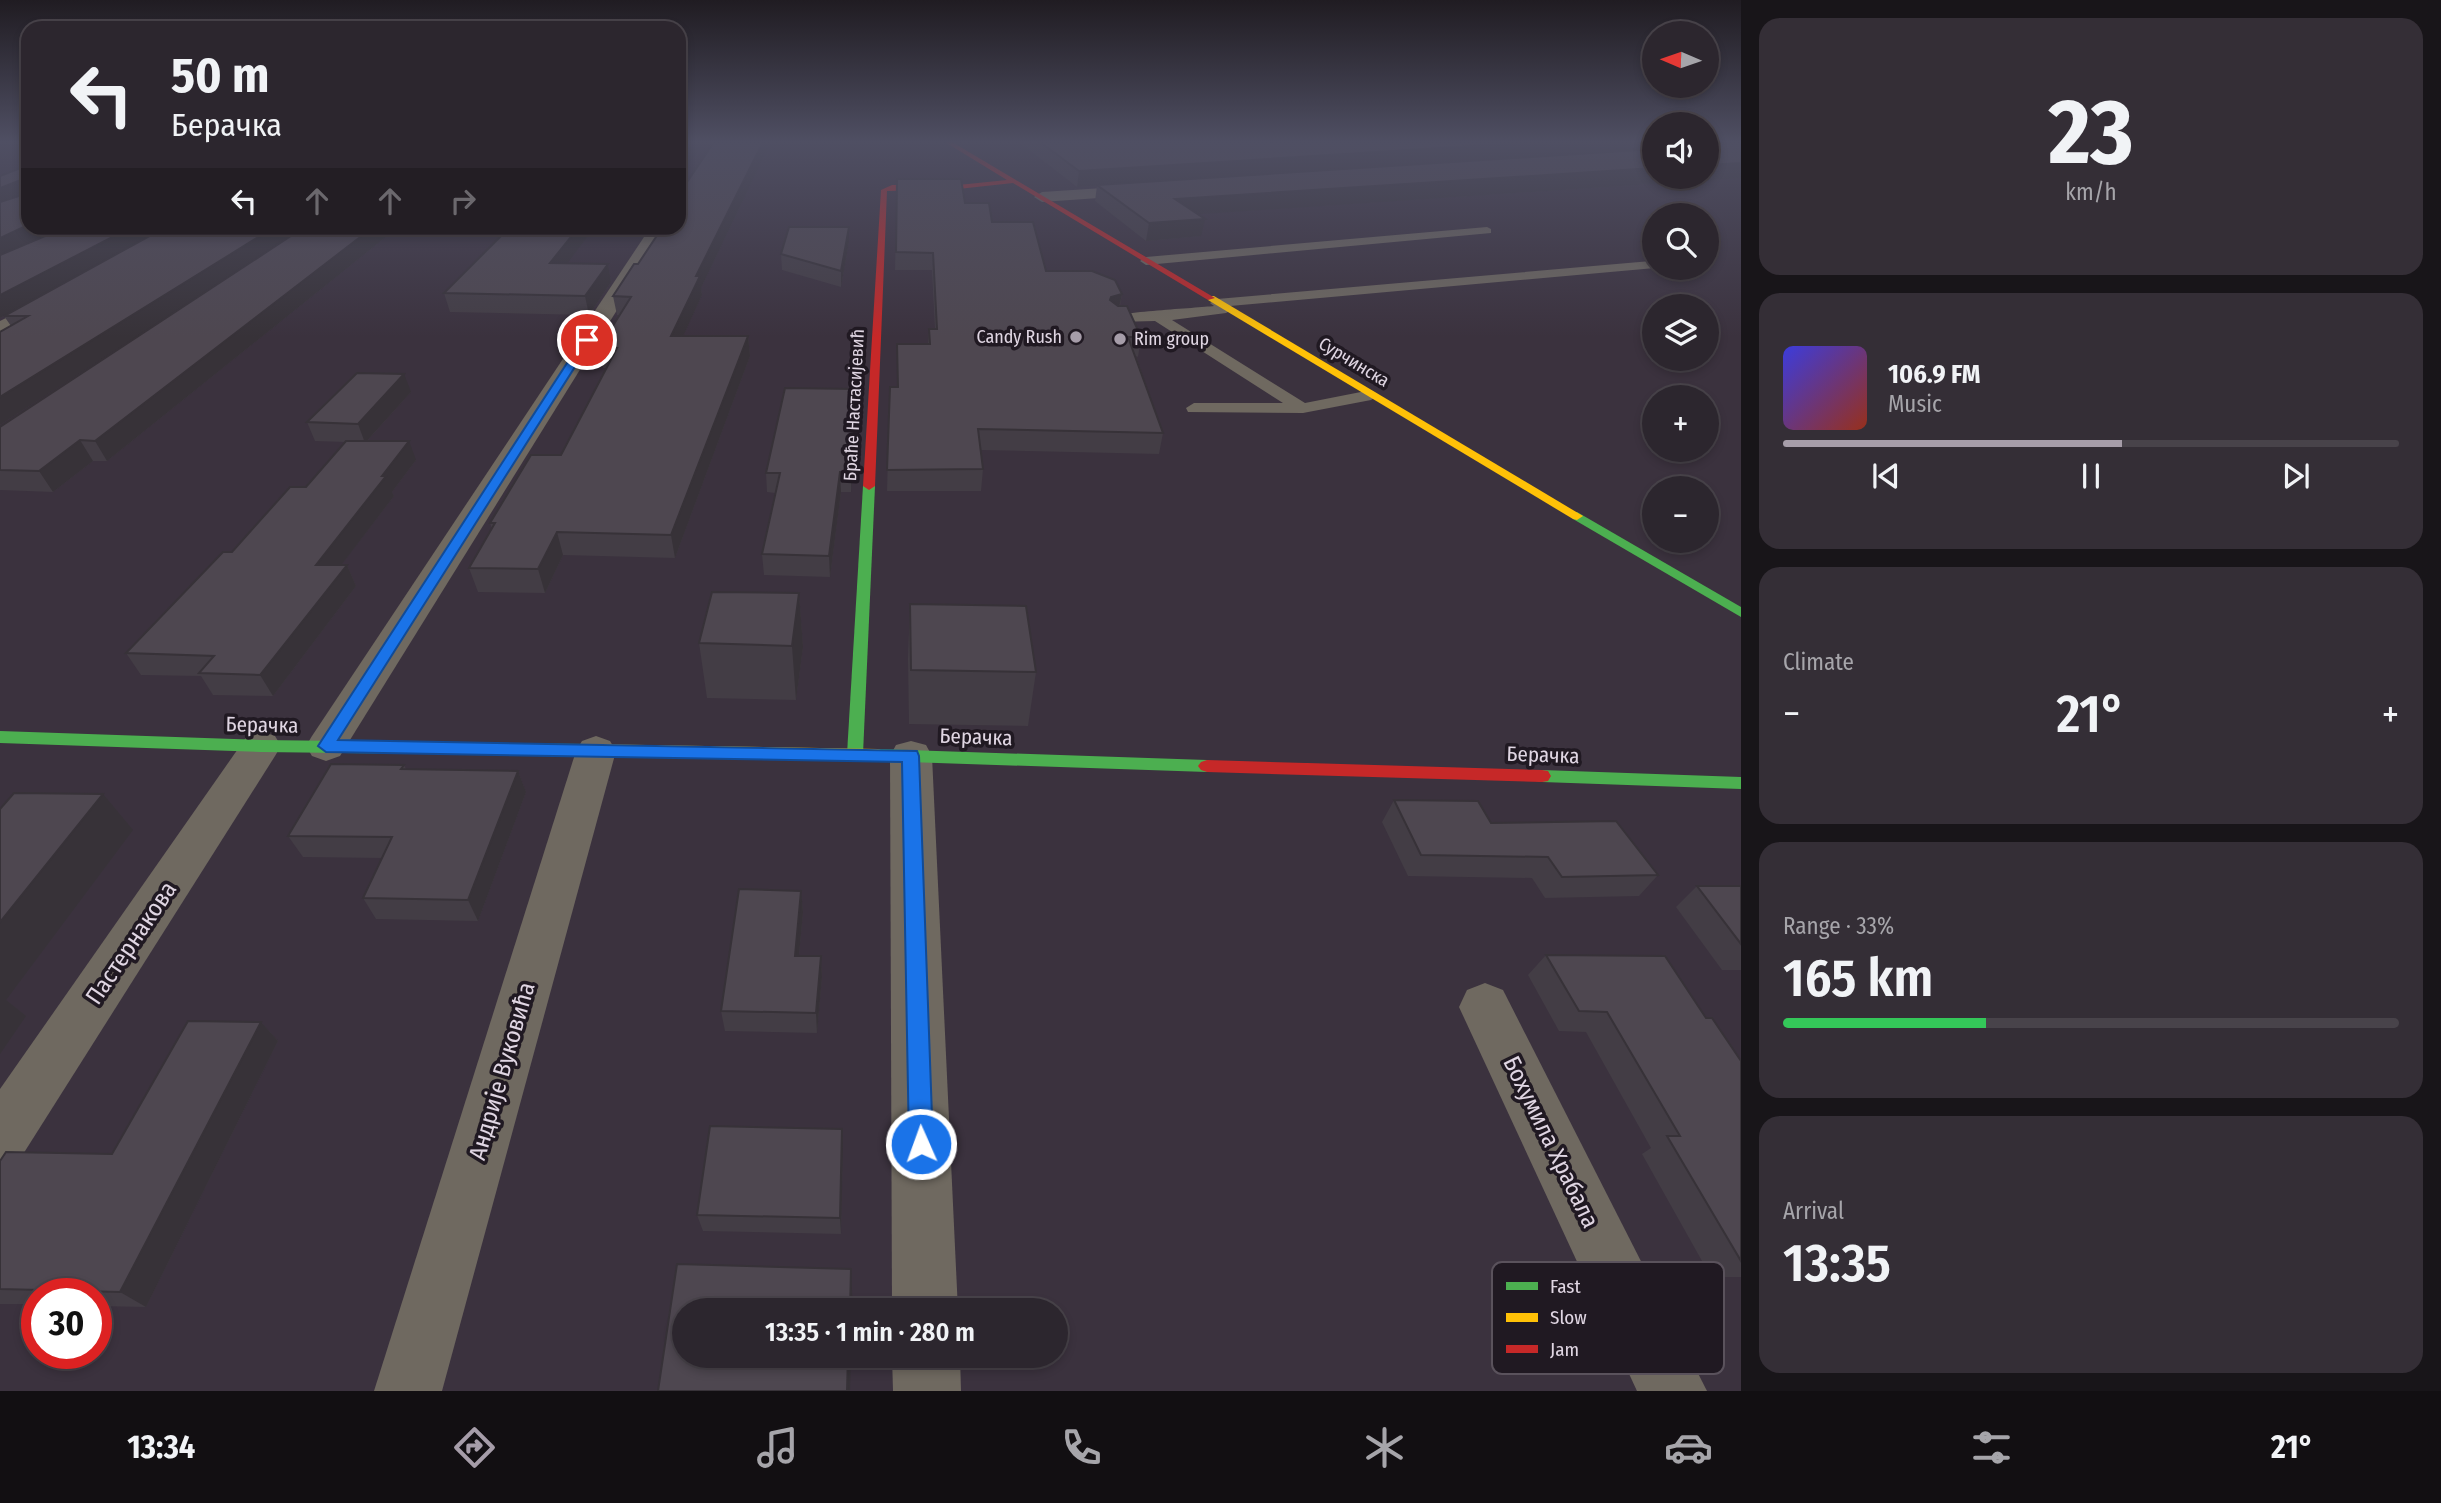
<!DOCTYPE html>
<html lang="en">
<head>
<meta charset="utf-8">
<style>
  body { margin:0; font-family:"Fira Sans Condensed",sans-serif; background:#342e36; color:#f1f3f6; height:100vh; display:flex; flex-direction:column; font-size:26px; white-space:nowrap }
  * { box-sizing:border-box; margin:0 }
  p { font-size:23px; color:#a6a5aa }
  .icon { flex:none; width:38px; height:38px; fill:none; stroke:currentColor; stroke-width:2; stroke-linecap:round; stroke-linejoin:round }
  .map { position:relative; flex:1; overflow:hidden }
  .side { display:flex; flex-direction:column; gap:18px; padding:18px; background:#181519; width:700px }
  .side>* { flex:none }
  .guide { position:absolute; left:21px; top:21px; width:665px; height:214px; border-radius:21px; box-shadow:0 4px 10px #0003,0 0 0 2px #48434a; background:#2c262e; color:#f1f3f6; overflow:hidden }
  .needle { width:46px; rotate:272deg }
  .fabs { position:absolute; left:1642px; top:21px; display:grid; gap:14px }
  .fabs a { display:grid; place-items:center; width:77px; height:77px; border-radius:50%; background:#2c262e; box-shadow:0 4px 10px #0003,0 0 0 2px #48434a; font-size:35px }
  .speed { position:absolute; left:21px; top:1278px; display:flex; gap:14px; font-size:35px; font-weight:700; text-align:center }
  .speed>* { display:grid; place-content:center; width:91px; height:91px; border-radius:50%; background:#2c262e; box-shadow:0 4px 10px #0003,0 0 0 2px #48434a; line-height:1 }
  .speed .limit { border:10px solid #d22; background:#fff; color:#111 }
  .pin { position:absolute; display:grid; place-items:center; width:60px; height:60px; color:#fff; margin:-30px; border:4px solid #fff; border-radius:50%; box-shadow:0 2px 7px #0007 }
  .me { position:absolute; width:77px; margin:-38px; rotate:358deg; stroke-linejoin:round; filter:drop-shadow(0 0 5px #0008) }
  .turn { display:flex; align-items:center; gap:24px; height:147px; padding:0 35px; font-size:32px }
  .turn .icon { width:91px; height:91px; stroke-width:2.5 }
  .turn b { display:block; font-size:49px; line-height:60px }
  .lanes { display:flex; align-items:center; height:66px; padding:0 35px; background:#0003; justify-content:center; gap:35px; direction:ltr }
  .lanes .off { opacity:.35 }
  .big { font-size:52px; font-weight:600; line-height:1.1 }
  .side .card { flex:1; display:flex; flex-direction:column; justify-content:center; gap:10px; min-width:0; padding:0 24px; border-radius:21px; background:#342e36 }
  .side .dial { align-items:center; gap:0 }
  .dial b { font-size:91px; line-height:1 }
  .song { display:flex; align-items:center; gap:21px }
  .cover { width:84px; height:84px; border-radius:10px; background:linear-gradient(135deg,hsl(240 70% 55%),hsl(10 70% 35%)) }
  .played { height:7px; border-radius:4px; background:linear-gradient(90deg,#a69da9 55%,#48434a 55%) }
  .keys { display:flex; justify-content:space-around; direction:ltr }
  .heat { display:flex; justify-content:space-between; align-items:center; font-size:38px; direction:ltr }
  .charge { height:10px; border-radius:5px; background:linear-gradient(90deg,#34c759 33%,#48434a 0) }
  .trip { position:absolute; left:672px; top:1298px; width:396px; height:70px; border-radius:35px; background:#2c262e; box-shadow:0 4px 10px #0003,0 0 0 2px #48434a; font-weight:600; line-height:70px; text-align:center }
  .menu { display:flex; height:112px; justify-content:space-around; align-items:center; background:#120f12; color:#a6a5aa }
  .menu .icon { width:49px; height:49px }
  .menu .on { color:#a69da9 }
  .menu b { font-size:32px; color:#f1f3f6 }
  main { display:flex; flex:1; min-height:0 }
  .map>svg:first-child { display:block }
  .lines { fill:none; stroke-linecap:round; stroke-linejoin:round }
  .lane { fill:#6f6960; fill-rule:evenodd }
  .street { fill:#6f6960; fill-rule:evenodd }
  .fast { fill:#4caf50; fill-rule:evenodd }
  .slow { fill:#ffc107; fill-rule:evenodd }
  .jam { fill:#c62828; fill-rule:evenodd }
  .wall { fill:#433d45 }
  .shaded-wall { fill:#373238 }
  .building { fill:#4e4750; stroke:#373238; stroke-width:2 }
  .route { fill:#1a73e8; stroke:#114b97; stroke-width:2 }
  .poi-dot { fill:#a69da9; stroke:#201922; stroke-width:2.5 }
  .labels { text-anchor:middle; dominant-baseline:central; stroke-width:7; stroke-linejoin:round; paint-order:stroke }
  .far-poi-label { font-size:18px; fill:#e0d6e3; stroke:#201922; text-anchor:end }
  .far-street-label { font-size:18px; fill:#e0d6e3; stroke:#201922 }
  .street-label { font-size:21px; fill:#e0d6e3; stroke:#201922 }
  .near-street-label { font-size:24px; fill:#e0d6e3; stroke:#201922 }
  .key { fill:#201922; stroke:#5a525c; stroke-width:2 }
  .key-label { font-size:19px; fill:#e0d6e3 }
</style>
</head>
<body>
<main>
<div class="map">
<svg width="1741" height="1391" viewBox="0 0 1741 1391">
  <rect width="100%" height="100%" fill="#3b323e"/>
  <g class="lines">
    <g class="lane">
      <path d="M1487,227L1491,229V233L1146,265L1140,261L1146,257Z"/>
      <path d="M1651,261L1655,268L1230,306L1233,309L1226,313L1172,320L1305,403L1371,390L1379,395L1371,400L1303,413L1188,412L1186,408L1194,403H1283L1155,321L1116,322L1109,318C1115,312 1197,308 1214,306L1210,303L1217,299Z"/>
    </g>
    <g class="street">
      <path d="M1149,185L1155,186L1157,190L1155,194L1042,202L1034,197L1042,192Z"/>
      <path d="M650,228H668L340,756L326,761L312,756L306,746L312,736Z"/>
      <path d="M56,293L64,294L67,299L64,304L0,337V321Z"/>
      <path d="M261,731L275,736L281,746L275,756L20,1159L0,1168V1089L247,736Z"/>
      <path d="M596,736L610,741L616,751L442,1391H374L576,751L582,741Z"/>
      <path d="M911,741L926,745L932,756L958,1311H892L890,756L896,745Z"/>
      <path d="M1485,983L1503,990L1707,1391H1637L1459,1007L1467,990Z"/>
      <path d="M892,1356H960L961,1391H893Z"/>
    </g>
    <g class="fast">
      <path d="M869,482L875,486L863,754L861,758H849L847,754L863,486Z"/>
      <path d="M1577,512L1741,607V617L1573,519L1571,516Z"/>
      <path d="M0,731L261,740L587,744L593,746L595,750L593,754L587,756L261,752L0,743Z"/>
      <path d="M878,749L1207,760L1213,762L1216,766L1213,770L1207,772L878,761L872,759L870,755L872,751Z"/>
      <path d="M1542,770L1741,777V789L1542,782L1536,781L1533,776L1536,771Z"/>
    </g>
    <g class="slow">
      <path d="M1208,296H1214L1583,516L1577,520L1573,519L1208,300Z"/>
      <path d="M587,744L878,749L884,751L886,755L884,759L878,761L587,756L581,754L579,750L581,746Z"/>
    </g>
    <g class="jam">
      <path d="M945,142H952L1215,298L1208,300L1013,183L958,189L887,191L875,486L869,490L863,486L881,190L892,185H958L1007,180Z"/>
      <path d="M1207,760L1542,770L1548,771L1551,776L1548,781L1542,782L1207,772L1201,770L1198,766L1201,762Z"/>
    </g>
  </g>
  <g class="wall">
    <path d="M714,142H771L701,288L702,295L683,336H748L750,356L675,558L563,555L545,593L478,592L469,568L492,529L490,523L561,455L607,368H603L599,348L619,315H617L613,296L638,264L679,228V186L685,185Z"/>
    <path d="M1019,142H1654L1451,162L1654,149L1741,142V178L1198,214L1201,236L1146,241L1095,201L1097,186L1077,187Z"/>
    <path d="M0,176L28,228H397L107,461H93L53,492L0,490V427L232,274L0,425V332L11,326L4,316L16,310L0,318Z"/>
    <path d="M897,179L965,203L992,222L1046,271L1122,294L1120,306L1141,337L1138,357L1136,356L1163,433L1159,454L980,450L983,469L981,491H887L890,387H897L928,344L929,329H935L932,270H895Z"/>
    <path d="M509,228H594L567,263L608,264L611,282L589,315L450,312L444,293Z"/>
    <path d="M849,242L841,287L782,270L781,254Z"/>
    <path d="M411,392L367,441L416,460L392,492L394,496L341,565H347L356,586L273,696L213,695L201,676L141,675L126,653L232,552L306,487L345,442L315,441L307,422Z"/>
    <path d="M858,407L851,492H841L830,577L764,575L762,554L775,493L767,492L766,473Z"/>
    <path d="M799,593L803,647L796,700L707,698L699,643Z"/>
    <path d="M910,604L1036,672L1028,726L909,724L908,658Z"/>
    <path d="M404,765L406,769L518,771L526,792L478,921L376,919L363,898L382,858L303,857L288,836Z"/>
    <path d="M1394,800L1491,823L1658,875L1639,896L1545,898L1532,878L1408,876L1382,822Z"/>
    <path d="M1697,886H1741V970H1722L1676,907Z"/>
    <path d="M801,891L803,912L799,956H821L822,977L817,1033L725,1031L721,1011Z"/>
    <path d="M1546,955L1706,1018L1741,1061V1277H1711L1642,1154L1651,1148L1586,1032L1559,1031L1528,975Z"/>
    <path d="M261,1022L278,1041L146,1307L96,1306V1293H37V1304H0V1161L112,1154Z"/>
    <path d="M842,1129L843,1147L841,1234L703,1231L697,1215Z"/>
  </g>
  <g class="shaded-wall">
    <path d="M692,142H704L679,178V160Z"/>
    <path d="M763,142H771L701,288L702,295L674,356L671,336L696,276Z"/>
    <path d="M1534,142H1654V148L1077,187L1079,171Z"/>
    <path d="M1741,163V178L1172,216L1175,199L1654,168V177H1706V165Z"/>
    <path d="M21,180L28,192L0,206V188Z"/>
    <path d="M1205,219L1201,236L1146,241L1149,223Z"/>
    <path d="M28,225V228H66L0,258V238Z"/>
    <path d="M849,227V242L841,287V271Z"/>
    <path d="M130,228H167L0,318V295Z"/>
    <path d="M273,228H304L0,425V397Z"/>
    <path d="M372,228H397L107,461L95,441Z"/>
    <path d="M578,228H594L554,281L550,263Z"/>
    <path d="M608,264L611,282L589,315L585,296Z"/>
    <path d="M1122,294L1118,312L1110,300L1111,297Z"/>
    <path d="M748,336L750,356L675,558L671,535Z"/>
    <path d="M404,374L411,392L365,443L358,424Z"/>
    <path d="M857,389L858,407L851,492V472Z"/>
    <path d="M80,440L93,461L53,492L39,471Z"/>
    <path d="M409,441L416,460L392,492L394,496L326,585L316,565Z"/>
    <path d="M840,472L841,492L830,577L829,556Z"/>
    <path d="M557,532L563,555L545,593L538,569Z"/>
    <path d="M347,565L356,586L273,696L260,675Z"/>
    <path d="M799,593L803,647L796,700L792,646Z"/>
    <path d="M518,771L526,792L478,921L468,900Z"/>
    <path d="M103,794L133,830L6,1000L26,1016L0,1054V922Z"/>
    <path d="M801,891L803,912L797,976L795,956Z"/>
    <path d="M821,956L822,977L817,1033L816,1013Z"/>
    <path d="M261,1022L278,1041L146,1307L120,1292Z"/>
    <path d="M842,1129L843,1147L841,1234L840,1218Z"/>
    <path d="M851,1269L853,1311H850Z"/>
    <path d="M848,1356H851L850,1391H847Z"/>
  </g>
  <g class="building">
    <path d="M679,142H692L679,160Z"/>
    <path d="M714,142H763L696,276H700L671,336H748L671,535L557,532L538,569L469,568L495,523H490L531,455H561L617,348H599L631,297L613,296L634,264H638L662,228H679V200L681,198H679V186L685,185Z"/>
    <path d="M1040,142H1534L1079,171Z"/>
    <path d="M1706,142H1712L1714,144L1741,142V163L1706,165Z"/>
    <path d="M1654,149V168L1175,199L1205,219L1149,223L1097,185Z"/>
    <path d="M28,165V225L0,238V202L22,195L21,180L0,188V176Z"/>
    <path d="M897,179H961L965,203H989L992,222H1033L1046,271H1092L1115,280L1122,294L1111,297L1110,300L1118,306H1127L1141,337H1128L1163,433L978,429L983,469L887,470L890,387H898L897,344H930L929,329H937L933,253L896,252Z"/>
    <path d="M789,227H849L841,271L781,254Z"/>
    <path d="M64,228H130L0,295V255Z"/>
    <path d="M164,228H273L0,397V332L28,316H4Z"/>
    <path d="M303,228H372L95,441L80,440L39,471L0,470V427Z"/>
    <path d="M509,228H578L550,263L608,264L585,296L444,293Z"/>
    <path d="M357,373L404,374L358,424L307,422Z"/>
    <path d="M785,388L857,389L851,472H840L829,556L762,554L780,473H766Z"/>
    <path d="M346,441H409L382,476H386L316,565H347L260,675L199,673L214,656L126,653L223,552H232L290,487H306Z"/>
    <path d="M712,592L799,593L792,646L699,643Z"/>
    <path d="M910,604L1026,606L1036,672L911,670Z"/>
    <path d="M331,764L404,765L401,769L518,771L468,900L363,898L392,837L288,836Z"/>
    <path d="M14,793L103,794L0,922V809Z"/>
    <path d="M1394,800L1478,801L1491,823L1616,821L1658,875L1562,877L1548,857L1421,855Z"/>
    <path d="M1697,886H1741V944Z"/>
    <path d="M739,889L801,891L795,956H821L816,1013L721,1011Z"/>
    <path d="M1546,955L1665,956L1706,1018H1712L1741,1061V1261L1667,1136H1680L1607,1012L1579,1011Z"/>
    <path d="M188,1021L261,1022L120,1292L0,1289V1161L6,1152L112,1154Z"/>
    <path d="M710,1126L842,1129L840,1218L697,1215Z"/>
    <path d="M677,1264L851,1269L850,1311H684V1356H848L847,1391H658Z"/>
  </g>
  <linearGradient id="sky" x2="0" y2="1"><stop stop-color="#201c22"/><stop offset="0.42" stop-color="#4f4f63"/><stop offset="1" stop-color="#4f4f63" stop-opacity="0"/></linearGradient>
  <rect width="1741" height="337" fill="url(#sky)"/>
  <path class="route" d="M587,337L592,340L338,740L917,751L919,756L933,1144L929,1153L921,1156L912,1153L909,1144L902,762L326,752L318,746L582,340Z"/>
  <g class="poi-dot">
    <circle cx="1076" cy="337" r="7"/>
    <circle cx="1120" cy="339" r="7"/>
  </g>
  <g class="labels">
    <g class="far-poi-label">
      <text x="1062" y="337">Candy Rush</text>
      <text x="1134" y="339" text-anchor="start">Rim group</text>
    </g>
    <g class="far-street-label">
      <text transform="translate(1354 362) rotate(31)">Сурчинска</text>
      <text transform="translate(854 405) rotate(-87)">Браће Настасијевић</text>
    </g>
    <g class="street-label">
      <text transform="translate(262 725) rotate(1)">Берачка</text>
      <text transform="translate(976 737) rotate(2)">Берачка</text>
      <text transform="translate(1543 755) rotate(2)">Берачка</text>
    </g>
    <g class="near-street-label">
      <text transform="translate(131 943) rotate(-56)">Пастернакова</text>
      <text transform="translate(502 1071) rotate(-74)">Андрије Вуковића</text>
      <text transform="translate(1551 1142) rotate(64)">Бохумила Храбала</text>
    </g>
  </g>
  <rect x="1492" y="1262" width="232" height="112" rx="10" class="key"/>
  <rect x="1506" y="1282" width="32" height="8" fill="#4caf50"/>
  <rect x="1506" y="1313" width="32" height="9" fill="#ffc107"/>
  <rect x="1506" y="1345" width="32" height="8" fill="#c62828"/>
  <g class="key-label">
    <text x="1550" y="1293">Fast</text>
    <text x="1550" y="1324">Slow</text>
    <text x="1550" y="1356">Jam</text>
  </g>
</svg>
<div class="fabs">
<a><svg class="needle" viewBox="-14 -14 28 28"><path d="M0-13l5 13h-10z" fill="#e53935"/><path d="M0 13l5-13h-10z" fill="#a6a5aa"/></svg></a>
<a><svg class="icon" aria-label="sound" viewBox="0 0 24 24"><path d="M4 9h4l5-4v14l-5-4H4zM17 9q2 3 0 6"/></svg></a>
<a><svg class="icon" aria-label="search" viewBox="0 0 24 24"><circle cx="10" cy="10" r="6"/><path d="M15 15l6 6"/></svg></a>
<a><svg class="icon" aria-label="layers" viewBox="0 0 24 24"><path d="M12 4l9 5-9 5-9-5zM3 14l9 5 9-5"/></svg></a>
<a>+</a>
<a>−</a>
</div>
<div class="speed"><div class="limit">30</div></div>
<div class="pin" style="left:587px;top:340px;background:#d93025"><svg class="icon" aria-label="arrive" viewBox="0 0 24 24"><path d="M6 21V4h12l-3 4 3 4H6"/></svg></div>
<svg class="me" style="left:921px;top:1144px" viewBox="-20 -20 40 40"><circle r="17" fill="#1a73e8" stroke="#fff" stroke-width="3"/><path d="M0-11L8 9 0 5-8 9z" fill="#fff"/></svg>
<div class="trip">13:35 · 1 min · 280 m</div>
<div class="guide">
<div class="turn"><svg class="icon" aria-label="left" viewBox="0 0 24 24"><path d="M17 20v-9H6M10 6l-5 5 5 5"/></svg><div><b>50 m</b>Берачка</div></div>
<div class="lanes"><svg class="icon" aria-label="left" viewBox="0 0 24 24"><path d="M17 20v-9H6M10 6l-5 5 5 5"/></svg><svg class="icon off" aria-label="ahead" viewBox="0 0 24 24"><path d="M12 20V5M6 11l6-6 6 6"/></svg><svg class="icon off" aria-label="ahead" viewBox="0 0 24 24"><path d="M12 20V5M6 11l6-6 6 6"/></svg><svg class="icon off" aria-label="right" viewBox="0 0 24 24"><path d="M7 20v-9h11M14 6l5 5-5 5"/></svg></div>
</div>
</div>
<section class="side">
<div class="card dial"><b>23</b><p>km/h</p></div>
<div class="card">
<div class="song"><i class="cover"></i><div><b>106.9 FM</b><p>Music</p></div></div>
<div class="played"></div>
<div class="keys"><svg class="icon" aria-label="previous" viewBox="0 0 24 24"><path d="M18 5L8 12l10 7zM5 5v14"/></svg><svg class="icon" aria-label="pause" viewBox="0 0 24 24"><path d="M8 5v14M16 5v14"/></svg><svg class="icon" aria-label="next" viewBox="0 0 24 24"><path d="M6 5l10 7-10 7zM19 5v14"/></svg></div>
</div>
<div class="card"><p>Climate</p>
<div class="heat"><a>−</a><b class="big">21°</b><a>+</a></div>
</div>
<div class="card"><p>Range · 33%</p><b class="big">165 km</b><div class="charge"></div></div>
<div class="card"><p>Arrival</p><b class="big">13:35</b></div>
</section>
</main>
<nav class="menu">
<b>13:34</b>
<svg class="icon on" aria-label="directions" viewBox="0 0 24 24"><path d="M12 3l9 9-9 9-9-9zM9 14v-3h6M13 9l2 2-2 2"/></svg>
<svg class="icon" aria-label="music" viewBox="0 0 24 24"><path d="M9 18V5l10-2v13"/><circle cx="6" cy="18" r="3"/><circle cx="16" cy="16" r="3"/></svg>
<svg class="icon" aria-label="phone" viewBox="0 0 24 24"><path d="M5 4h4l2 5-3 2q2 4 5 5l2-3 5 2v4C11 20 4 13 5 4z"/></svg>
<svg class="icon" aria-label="climate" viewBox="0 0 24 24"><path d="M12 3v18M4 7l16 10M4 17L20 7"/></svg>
<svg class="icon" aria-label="car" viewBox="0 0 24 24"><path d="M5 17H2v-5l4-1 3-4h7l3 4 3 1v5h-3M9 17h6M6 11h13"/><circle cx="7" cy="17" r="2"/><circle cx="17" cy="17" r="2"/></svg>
<svg class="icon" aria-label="filters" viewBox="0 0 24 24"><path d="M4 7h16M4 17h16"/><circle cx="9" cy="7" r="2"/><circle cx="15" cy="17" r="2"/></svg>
<b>21°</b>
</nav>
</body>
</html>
